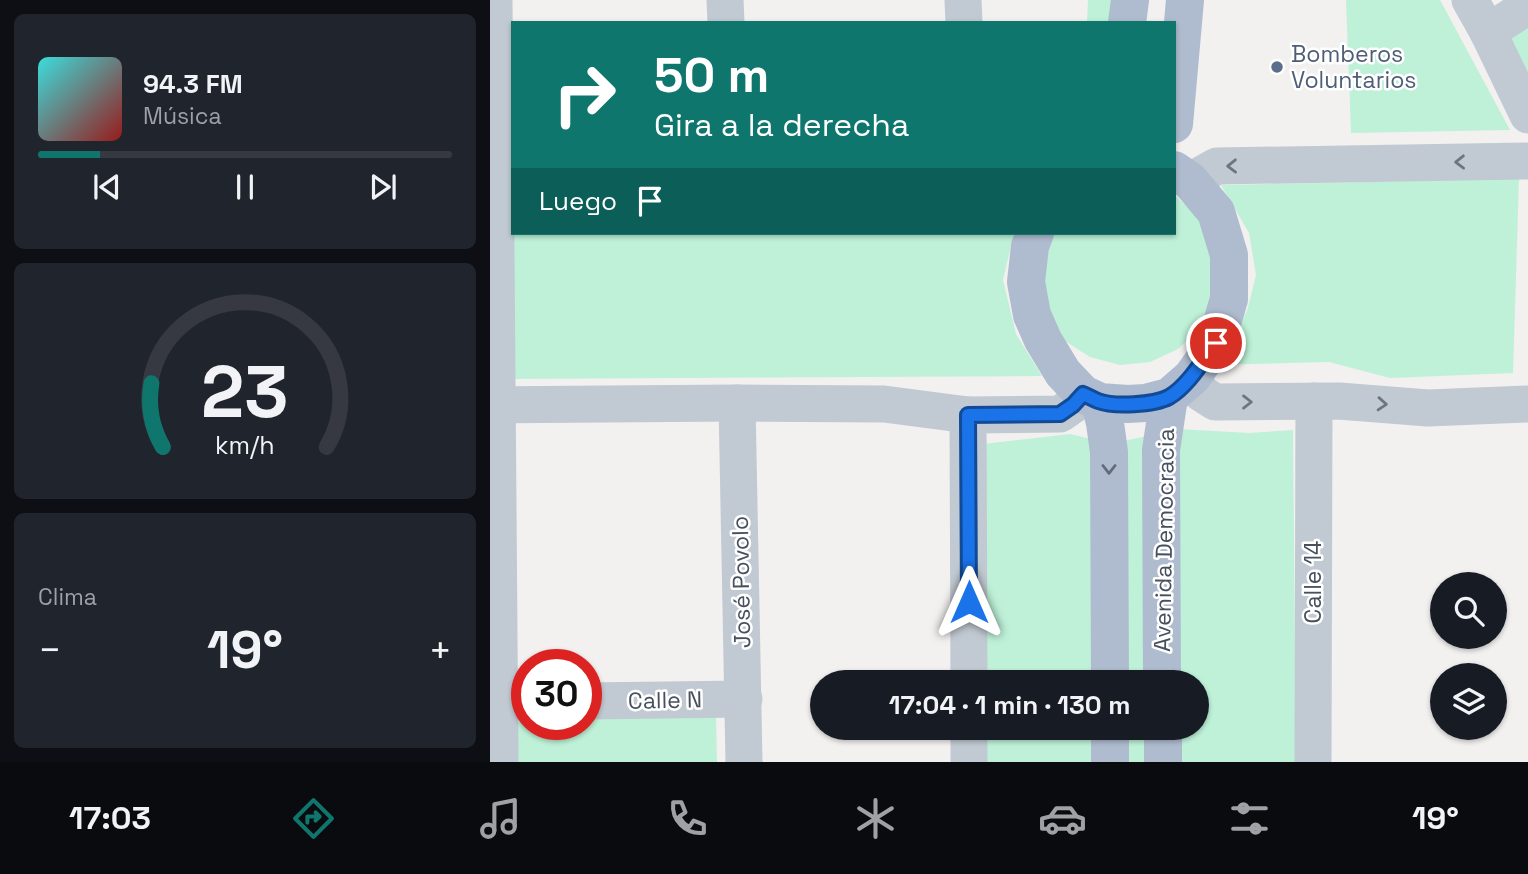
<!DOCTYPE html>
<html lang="es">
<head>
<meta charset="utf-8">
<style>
  body { margin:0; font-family:"Space Grotesk",sans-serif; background:#20242c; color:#f1f3f6; height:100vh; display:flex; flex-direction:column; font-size:26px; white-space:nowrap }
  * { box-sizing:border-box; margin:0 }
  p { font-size:23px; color:#9ea1a6 }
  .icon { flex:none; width:38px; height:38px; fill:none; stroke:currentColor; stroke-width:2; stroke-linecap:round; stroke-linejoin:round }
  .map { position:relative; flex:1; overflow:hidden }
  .sheet { display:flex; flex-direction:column; gap:14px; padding:14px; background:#0d0f14; width:490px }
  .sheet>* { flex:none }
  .hud { position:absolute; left:21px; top:21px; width:665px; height:214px; border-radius:0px; box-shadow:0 2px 5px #0004; background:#0f766e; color:#fff; overflow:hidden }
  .buttons { position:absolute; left:940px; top:572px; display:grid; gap:14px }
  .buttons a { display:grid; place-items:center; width:77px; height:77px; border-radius:50%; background:#171b24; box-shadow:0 2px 5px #0004; font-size:35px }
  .speed { position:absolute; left:21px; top:649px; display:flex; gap:14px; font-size:35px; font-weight:700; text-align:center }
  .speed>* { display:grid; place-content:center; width:91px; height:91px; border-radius:50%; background:#171b24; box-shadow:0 2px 5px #0004; line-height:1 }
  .speed .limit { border:10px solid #d22; background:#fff; color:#111 }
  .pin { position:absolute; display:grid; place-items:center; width:60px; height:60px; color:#fff; margin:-30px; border:4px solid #fff; border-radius:50%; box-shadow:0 2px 7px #0007 }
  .me { position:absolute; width:77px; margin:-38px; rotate:0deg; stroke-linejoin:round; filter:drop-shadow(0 0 5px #0008) }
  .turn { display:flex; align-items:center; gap:24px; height:147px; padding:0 28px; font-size:32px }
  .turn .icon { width:91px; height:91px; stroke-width:2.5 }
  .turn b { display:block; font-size:49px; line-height:60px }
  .then { display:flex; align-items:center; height:66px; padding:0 28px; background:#0003; gap:14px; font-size:26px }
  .big { font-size:52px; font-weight:800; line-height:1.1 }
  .sheet .widget { flex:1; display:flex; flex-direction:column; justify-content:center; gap:10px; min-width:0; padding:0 24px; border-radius:10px; background:#20242c }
  .sheet .dial { align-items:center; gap:0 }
  .dial svg { height:182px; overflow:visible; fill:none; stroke:#363941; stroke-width:7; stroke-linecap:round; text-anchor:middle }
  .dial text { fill:#f1f3f6; stroke:none }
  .song { display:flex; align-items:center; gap:21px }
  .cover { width:84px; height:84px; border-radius:10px; background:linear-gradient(135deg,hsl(180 70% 55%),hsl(0 70% 35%)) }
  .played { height:7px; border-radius:4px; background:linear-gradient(90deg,#0f766e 15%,#363941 15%) }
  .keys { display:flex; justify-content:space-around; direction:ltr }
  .heat { display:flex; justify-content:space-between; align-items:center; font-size:38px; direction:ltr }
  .trip { position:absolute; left:320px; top:670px; width:399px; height:70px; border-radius:35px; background:#171b24; box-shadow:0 2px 5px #0004; font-weight:800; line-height:70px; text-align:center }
  .dock { display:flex; height:112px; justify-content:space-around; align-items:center; background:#090b0e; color:#9ea1a6 }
  .dock .icon { width:49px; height:49px }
  .dock .active { color:#0f766e }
  .dock b { font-size:32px; color:#f1f3f6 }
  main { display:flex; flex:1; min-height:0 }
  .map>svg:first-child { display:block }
  .green { fill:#bef1d8 }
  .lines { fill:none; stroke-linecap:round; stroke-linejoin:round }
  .minor { stroke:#c1c9d2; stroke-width:37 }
  .major { stroke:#afbccf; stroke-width:38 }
  .oneway { stroke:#6c7581 }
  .oneway2 { stroke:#616c7a }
  .route-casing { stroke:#114b97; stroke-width:18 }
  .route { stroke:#1a73e8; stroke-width:12 }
  .service-dot { fill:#5c6f8a; stroke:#fff; stroke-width:2.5 }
  .labels { text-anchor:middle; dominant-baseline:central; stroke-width:5; stroke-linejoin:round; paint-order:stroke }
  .service-label { font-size:23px; fill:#4e5e75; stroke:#fff; text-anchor:start }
  .street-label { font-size:23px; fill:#47515e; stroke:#fff }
</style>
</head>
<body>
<main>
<section class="sheet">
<div class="widget">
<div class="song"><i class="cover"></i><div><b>94.3 FM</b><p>Música</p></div></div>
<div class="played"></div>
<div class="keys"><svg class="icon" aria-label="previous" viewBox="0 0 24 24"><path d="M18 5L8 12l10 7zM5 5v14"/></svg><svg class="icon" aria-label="pause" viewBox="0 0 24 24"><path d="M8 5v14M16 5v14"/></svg><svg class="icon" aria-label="next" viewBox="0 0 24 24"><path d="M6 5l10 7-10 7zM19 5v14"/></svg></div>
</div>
<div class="widget dial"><svg viewBox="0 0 100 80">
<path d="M14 69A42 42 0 1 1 86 69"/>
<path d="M14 69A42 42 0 0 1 9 41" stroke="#0f766e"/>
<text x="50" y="56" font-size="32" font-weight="700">23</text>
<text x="50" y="72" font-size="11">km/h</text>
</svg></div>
<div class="widget"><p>Clima</p>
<div class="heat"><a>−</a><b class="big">19°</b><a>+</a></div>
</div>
</section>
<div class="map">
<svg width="1038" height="762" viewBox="0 0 1038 762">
  <rect width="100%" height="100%" fill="#f3f0f0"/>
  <g class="green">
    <path d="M598,0H630L628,23H597Z"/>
    <path d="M856,0H950L1020,130L861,133Z"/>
    <path d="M1038,21V80L1015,34Z"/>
    <path d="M1029,179L1023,373L900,378L839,362L723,365L757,311L766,275L759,233L731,185Z"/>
    <path d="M684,195L707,215L722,241L724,301L710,328L688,349L660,362L630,365L600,357L575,341L556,317L546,259L555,233H684Z"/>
    <path d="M23,233H524L513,280L526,334L552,376L0,379Z"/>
    <path d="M688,429L759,433L803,430L806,762H495V728H707V682H495L493,444L580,434L597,438L634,441Z"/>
    <path d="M25,712H37V724H96V712L226,713L227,762H26Z"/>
  </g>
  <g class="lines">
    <g class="minor">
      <path d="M4,0L10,762"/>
      <path d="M235,0L236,23"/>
      <path d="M473,0L474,23"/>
      <path d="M980,0L998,32L1038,6"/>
      <path d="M998,32L1038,115"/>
      <path d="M700,181L727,166L1038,161"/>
      <path d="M702,377L711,393L725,402L849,401L938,408L1038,404"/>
      <path d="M247,403L254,762"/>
      <path d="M0,405L247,403L394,404L478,415L570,414L583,405L593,394"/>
      <path d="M478,415L479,682"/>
      <path d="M96,701L254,699"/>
      <path d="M479,728V762"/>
      <path d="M823,762L824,401"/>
    </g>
    <g class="major">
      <path d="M637,23L640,0"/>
      <path d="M684,124L695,0"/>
      <path d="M545,233L540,246L536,282L542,315L553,340L573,373L593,394L610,402L637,404L656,403L679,397L702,377L726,343L739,299V255L726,212L700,181L684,170"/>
      <path d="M610,402L615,423L619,452L620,682"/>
      <path d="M672,682L671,450L679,397"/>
      <path d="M620,728V762"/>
      <path d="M673,728V762"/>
    </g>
  </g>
  <defs><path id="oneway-chevron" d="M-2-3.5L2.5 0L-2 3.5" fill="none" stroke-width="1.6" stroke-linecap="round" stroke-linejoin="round" transform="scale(1.75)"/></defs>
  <g class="oneway">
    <use href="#oneway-chevron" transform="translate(970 162) rotate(179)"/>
    <use href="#oneway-chevron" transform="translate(742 166) rotate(179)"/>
    <use href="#oneway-chevron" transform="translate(757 402)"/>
    <use href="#oneway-chevron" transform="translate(892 404) rotate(4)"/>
  </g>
  <use class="oneway2" href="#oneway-chevron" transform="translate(619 469) rotate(90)"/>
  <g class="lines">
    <g class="route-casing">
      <path id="route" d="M479,602L478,415L570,414L583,405L593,394C598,396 603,399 608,401C624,407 664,405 679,397C698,386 713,360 726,343"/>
    </g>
    <use href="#route" class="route"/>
  </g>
  <circle class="service-dot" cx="787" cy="67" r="7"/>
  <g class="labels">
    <g class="service-label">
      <text x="801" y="54">Bomberos<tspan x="801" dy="26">Voluntarios</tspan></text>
    </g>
    <g class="street-label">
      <text transform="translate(674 540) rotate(-89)">Avenida Democracia</text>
      <text transform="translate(251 582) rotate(-91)">José Povolo</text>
      <text transform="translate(823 582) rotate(-90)">Calle 14</text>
      <text transform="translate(175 700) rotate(-1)">Calle N</text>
    </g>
  </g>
</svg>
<div class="buttons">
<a><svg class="icon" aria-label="search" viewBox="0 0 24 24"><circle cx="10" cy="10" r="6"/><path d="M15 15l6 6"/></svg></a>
<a><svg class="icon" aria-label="layers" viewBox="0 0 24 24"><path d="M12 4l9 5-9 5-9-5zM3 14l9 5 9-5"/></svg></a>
</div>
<div class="speed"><div class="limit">30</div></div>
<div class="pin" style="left:726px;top:343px;background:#d93025"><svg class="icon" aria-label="arrive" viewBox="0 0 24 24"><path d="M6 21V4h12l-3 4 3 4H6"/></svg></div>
<svg class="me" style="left:479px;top:602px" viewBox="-20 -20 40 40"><path d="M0-17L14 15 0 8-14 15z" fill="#1a73e8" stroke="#fff" stroke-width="4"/></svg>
<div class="trip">17:04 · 1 min · 130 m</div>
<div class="hud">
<div class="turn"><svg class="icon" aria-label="right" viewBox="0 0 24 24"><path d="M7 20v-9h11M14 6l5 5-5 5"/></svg><div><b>50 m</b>Gira a la derecha</div></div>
<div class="then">Luego<svg class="icon" aria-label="arrive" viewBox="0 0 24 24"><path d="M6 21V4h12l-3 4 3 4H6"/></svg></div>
</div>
</div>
</main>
<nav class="dock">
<b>17:03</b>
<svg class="icon active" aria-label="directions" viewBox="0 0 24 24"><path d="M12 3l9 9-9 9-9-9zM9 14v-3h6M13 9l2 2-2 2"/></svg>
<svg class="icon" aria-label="music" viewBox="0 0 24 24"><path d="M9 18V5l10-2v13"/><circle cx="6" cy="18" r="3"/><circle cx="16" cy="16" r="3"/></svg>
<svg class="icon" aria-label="phone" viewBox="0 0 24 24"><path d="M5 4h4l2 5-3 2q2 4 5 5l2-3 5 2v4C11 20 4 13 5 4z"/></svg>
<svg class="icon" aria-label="climate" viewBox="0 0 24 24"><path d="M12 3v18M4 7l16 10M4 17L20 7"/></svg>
<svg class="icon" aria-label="car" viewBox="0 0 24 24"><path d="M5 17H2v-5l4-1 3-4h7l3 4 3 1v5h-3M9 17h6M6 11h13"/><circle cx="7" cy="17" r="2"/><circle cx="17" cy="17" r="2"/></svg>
<svg class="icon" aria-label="filters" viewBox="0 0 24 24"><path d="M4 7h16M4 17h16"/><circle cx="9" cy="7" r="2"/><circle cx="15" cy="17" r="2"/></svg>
<b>19°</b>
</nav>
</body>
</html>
